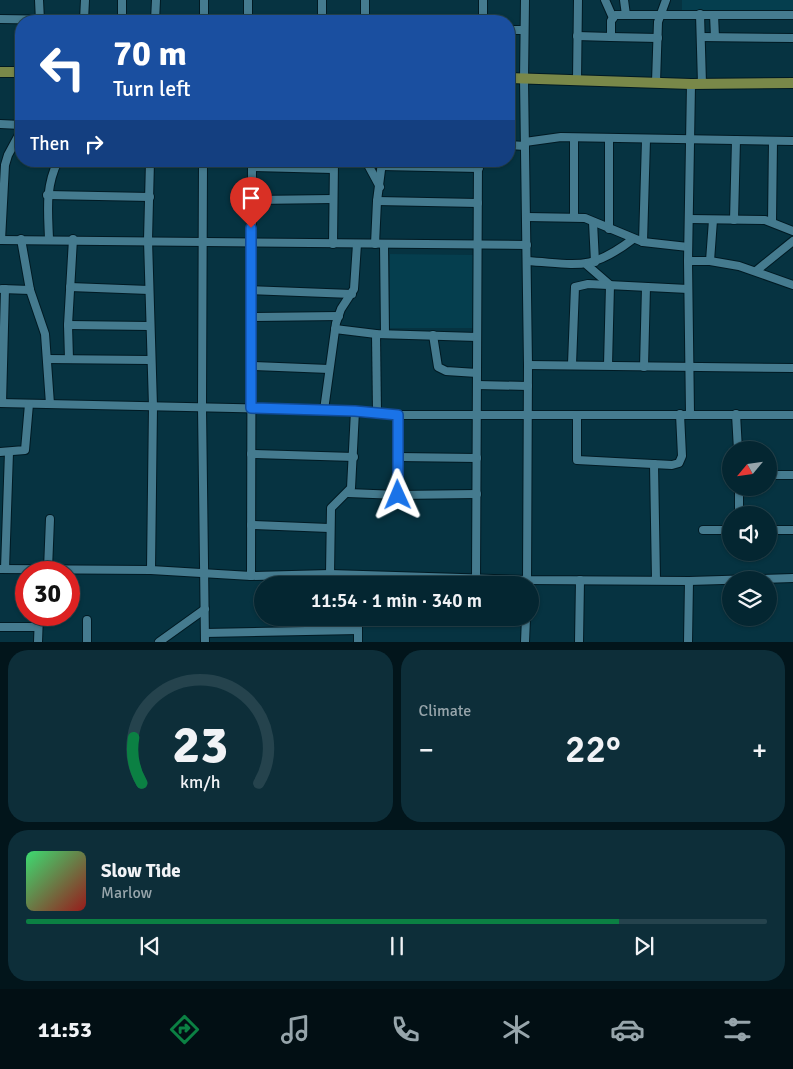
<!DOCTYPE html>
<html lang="en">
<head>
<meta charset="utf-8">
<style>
  body { margin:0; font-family:Signika,sans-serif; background:#0d2e39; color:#f1f3f6; height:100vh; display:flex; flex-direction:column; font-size:19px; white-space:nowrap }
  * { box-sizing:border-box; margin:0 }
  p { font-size:16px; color:#97a5ab }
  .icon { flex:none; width:28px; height:28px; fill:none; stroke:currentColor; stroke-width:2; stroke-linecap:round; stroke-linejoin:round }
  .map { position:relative; height:642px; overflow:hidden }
  .details { display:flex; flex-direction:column; gap:8px; padding:8px; background:#02151b; flex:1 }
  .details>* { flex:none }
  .hud { position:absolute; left:15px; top:15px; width:500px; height:152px; border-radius:20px; box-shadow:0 1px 4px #0004,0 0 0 1px #25434d; background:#1a4fa0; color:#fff; overflow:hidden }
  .needle { width:32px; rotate:241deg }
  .fabs { position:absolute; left:722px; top:441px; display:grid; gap:10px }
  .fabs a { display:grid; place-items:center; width:55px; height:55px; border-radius:50%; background:#042631; box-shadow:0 1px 4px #0004,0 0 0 1px #25434d; font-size:25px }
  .speed { position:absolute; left:15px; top:561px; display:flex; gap:10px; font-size:25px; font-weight:700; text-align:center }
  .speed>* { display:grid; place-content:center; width:65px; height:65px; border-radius:50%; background:#042631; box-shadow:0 1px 4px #0004,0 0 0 1px #25434d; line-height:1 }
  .speed .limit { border:8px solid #d22; background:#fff; color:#111 }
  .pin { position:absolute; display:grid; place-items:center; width:42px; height:42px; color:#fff; margin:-51px -21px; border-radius:50% 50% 50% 0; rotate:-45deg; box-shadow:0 0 5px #0007 }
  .pin .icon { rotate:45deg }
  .me { position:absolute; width:55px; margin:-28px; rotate:359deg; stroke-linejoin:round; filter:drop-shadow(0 0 4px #0008) }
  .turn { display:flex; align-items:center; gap:18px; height:105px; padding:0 15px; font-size:22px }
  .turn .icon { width:65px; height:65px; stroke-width:2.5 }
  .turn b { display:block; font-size:35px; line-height:42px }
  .then { display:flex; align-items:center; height:48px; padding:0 15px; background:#0003; gap:10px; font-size:19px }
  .big { font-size:38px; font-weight:600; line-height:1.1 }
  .details .tile { flex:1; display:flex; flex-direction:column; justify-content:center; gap:8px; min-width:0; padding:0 18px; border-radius:20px; background:#0d2e39 }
  .details .dial { align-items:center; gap:0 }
  .dial svg { height:130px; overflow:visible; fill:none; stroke:#25434d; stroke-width:7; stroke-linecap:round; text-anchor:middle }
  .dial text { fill:#f1f3f6; stroke:none }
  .song { display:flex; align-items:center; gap:15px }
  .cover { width:60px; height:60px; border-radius:8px; background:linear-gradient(135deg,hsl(140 70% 55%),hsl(0 70% 35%)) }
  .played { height:5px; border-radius:2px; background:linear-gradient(90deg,#0b8043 80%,#25434d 80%) }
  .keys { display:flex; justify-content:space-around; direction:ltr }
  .heat { display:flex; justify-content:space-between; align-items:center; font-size:28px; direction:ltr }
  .details .tiles { flex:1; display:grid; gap:8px; grid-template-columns:1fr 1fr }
  .tile:last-child { grid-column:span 2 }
  .trip { position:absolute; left:254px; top:576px; width:285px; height:50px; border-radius:25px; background:#042631; box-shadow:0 1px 4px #0004,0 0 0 1px #25434d; font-weight:600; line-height:50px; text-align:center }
  .tab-bar { display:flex; height:80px; justify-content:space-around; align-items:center; background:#020f14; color:#97a5ab }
  .tab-bar .icon { width:35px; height:35px }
  .tab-bar .active { color:#0b8043 }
  .tab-bar b { font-size:22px; color:#f1f3f6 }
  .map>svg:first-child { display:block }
  .built { fill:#053e4e }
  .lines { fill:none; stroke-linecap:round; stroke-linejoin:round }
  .minor-casing { stroke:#001a23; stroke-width:10 }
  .major-casing { stroke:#001a23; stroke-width:12 }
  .minor { stroke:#457b8f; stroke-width:8 }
  .major { stroke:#798849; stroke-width:10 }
  .route-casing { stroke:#114b97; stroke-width:12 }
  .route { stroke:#1a73e8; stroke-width:9 }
</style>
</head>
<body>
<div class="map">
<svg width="793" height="642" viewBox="0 0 793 642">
  <rect width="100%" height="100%" fill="#063341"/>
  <g class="built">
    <path d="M682,0H793V11L682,10Z"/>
    <path d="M390,254L474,255V328H390Z"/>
  </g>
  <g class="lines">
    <g class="minor-casing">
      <g id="minor">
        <path d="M39,0L40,21"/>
        <path d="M322,0V21"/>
        <path d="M483,0V21"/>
        <path d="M525,0L524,79L528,365L527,585"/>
        <path d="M605,0L613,18"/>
        <path d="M624,0L626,15"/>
        <path d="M700,14L702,84"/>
        <path d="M714,15L715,37"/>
        <path d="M0,19L134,21"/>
        <path d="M84,20L85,0"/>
        <path d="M122,21V0"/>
        <path d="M155,21L156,0"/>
        <path d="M204,21V0"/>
        <path d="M248,21V0"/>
        <path d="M365,21V0"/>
        <path d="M509,30H524"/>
        <path d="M577,36L611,37V21L615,15H793"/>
        <path d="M611,37L658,38"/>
        <path d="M701,37L793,38"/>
        <path d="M577,80L578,0"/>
        <path d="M656,82L658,22L666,0"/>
        <path d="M0,124L21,125"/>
        <path d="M525,142L561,137L793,141"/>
        <path d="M509,145L525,146"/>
        <path d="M52,161L57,163L150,162"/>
        <path d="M150,161L148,240L153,406L151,570"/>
        <path d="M203,161L202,407L205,642"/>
        <path d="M366,161L380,187"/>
        <path d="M382,166L479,168"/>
        <path d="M252,167L333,169"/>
        <path d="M47,195L150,197"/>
        <path d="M251,200L333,199"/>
        <path d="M377,201L478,203"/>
        <path d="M527,217L585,218L643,242L688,247"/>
        <path d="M574,217V138"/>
        <path d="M689,219L765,220L793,231"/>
        <path d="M734,220L736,140"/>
        <path d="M593,222L595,262"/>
        <path d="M772,222L773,141"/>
        <path d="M609,229V139"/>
        <path d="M21,239L30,290L45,334L50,404"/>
        <path d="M49,239C48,211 45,187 58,161"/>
        <path d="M0,240L527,245"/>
        <path d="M1,240L5,165L8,155L21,131"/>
        <path d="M643,242L646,140"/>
        <path d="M333,244L334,161"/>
        <path d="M375,244L377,201L382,162"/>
        <path d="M384,244L385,333"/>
        <path d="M527,261C577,264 590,272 633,239"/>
        <path d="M688,261H710L739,266L793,285"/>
        <path d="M710,261L713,220"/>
        <path d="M587,265L610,285L608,365"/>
        <path d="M756,271L793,241"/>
        <path d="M70,287L149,290"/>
        <path d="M2,289L30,290"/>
        <path d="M250,290L352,294"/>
        <path d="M252,317L339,316"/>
        <path d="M68,325L149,326"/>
        <path d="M335,329L376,334L477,337"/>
        <path d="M376,334L377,413"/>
        <path d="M433,335L438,367L446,371L477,373"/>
        <path d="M47,359L150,360"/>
        <path d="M69,359L68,325L73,239"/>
        <path d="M572,364L575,287L588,284L688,289"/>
        <path d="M528,365L793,368"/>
        <path d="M252,366L329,369"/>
        <path d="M644,367L646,287"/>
        <path d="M477,385L528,386"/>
        <path d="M0,403L324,410L398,415H793"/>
        <path d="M2,403L5,289"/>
        <path d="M324,410L336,323L341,309L354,289L357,244"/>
        <path d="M690,414L688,261L691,84"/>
        <path d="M736,414L738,450"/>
        <path d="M398,415V495"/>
        <path d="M577,415V460L672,465L679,463L682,456L680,414"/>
        <path d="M0,452L25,450L29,404"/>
        <path d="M251,454L354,457"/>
        <path d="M398,457L477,458"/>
        <path d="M654,464L656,580"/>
        <path d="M769,475H793"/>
        <path d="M739,488V515"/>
        <path d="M348,493L398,495L477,494"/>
        <path d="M251,525L329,528"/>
        <path d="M703,530H731"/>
        <path d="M769,530H793"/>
        <path d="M0,569L151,570L251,576L330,574L528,580L689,581L793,578"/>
        <path d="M5,569L9,452"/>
        <path d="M48,569L50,519"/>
        <path d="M330,574L331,508L351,488L355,411"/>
        <path d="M251,576L252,161"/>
        <path d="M476,579L478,161"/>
        <path d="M87,620V642"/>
        <path d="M0,627H38"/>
        <path d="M205,633L358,630"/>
        <path d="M38,642L39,615"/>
        <path d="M159,642L205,609"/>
        <path d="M358,642V618"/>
        <path d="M525,642L526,618"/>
        <path d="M579,642L580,580"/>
        <path d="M688,642L689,581"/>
      </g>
    </g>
    <g class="major-casing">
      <g id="major">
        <path d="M0,72H21"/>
        <path d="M509,78L691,84L793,83"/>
      </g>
    </g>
    <use href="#minor" class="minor"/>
    <use href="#major" class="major"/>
  </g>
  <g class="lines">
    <g class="route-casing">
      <path id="route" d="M251,228V408L355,411L398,415V495"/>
    </g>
    <use href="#route" class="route"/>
  </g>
</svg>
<div class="fabs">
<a><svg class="needle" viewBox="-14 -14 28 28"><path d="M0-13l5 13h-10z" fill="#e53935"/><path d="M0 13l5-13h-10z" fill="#97a5ab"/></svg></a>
<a><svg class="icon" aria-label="sound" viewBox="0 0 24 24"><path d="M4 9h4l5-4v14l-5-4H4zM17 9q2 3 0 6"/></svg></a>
<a><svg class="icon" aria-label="layers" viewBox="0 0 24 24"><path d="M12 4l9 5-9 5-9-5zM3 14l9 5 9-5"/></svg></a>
</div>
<div class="speed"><div class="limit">30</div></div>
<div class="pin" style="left:251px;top:228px;background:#d93025"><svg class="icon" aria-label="arrive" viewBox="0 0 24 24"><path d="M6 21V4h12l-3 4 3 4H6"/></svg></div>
<svg class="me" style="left:398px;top:495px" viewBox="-20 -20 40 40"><path d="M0-17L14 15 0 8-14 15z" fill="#1a73e8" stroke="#fff" stroke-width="4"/></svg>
<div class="trip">11:54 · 1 min · 340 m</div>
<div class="hud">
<div class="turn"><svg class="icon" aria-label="left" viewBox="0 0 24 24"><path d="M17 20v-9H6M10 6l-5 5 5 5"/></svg><div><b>70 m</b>Turn left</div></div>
<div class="then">Then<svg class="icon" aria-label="right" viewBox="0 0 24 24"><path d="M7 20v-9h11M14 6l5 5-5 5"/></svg></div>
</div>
</div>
<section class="details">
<div class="tiles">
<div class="tile dial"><svg viewBox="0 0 100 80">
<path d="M14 69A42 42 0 1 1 86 69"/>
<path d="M14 69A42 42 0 0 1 9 41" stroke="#0b8043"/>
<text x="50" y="56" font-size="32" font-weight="700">23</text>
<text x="50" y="72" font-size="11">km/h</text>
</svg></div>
<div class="tile"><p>Climate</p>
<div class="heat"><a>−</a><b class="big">22°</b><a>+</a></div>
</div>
<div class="tile">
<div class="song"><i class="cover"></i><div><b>Slow Tide</b><p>Marlow</p></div></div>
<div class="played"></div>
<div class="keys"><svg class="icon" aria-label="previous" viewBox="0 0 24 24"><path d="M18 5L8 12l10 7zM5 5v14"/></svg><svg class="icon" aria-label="pause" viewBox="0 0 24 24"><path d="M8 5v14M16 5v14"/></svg><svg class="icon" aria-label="next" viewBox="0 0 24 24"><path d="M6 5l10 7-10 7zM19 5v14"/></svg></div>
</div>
</div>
</section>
<nav class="tab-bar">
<b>11:53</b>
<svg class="icon active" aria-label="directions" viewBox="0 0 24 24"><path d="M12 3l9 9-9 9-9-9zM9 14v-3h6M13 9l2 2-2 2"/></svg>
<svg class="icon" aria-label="music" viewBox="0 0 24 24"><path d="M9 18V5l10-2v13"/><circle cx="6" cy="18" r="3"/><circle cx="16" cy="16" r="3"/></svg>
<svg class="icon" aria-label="phone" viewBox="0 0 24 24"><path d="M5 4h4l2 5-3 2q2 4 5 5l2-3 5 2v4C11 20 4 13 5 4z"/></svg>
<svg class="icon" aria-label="climate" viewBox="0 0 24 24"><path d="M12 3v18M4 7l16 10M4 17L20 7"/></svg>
<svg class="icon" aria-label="car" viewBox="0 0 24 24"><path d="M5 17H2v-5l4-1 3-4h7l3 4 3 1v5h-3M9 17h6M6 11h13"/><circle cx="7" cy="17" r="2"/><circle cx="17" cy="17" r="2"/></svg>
<svg class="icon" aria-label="filters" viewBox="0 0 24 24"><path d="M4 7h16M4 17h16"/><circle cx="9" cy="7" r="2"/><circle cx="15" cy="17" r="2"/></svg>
</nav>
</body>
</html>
